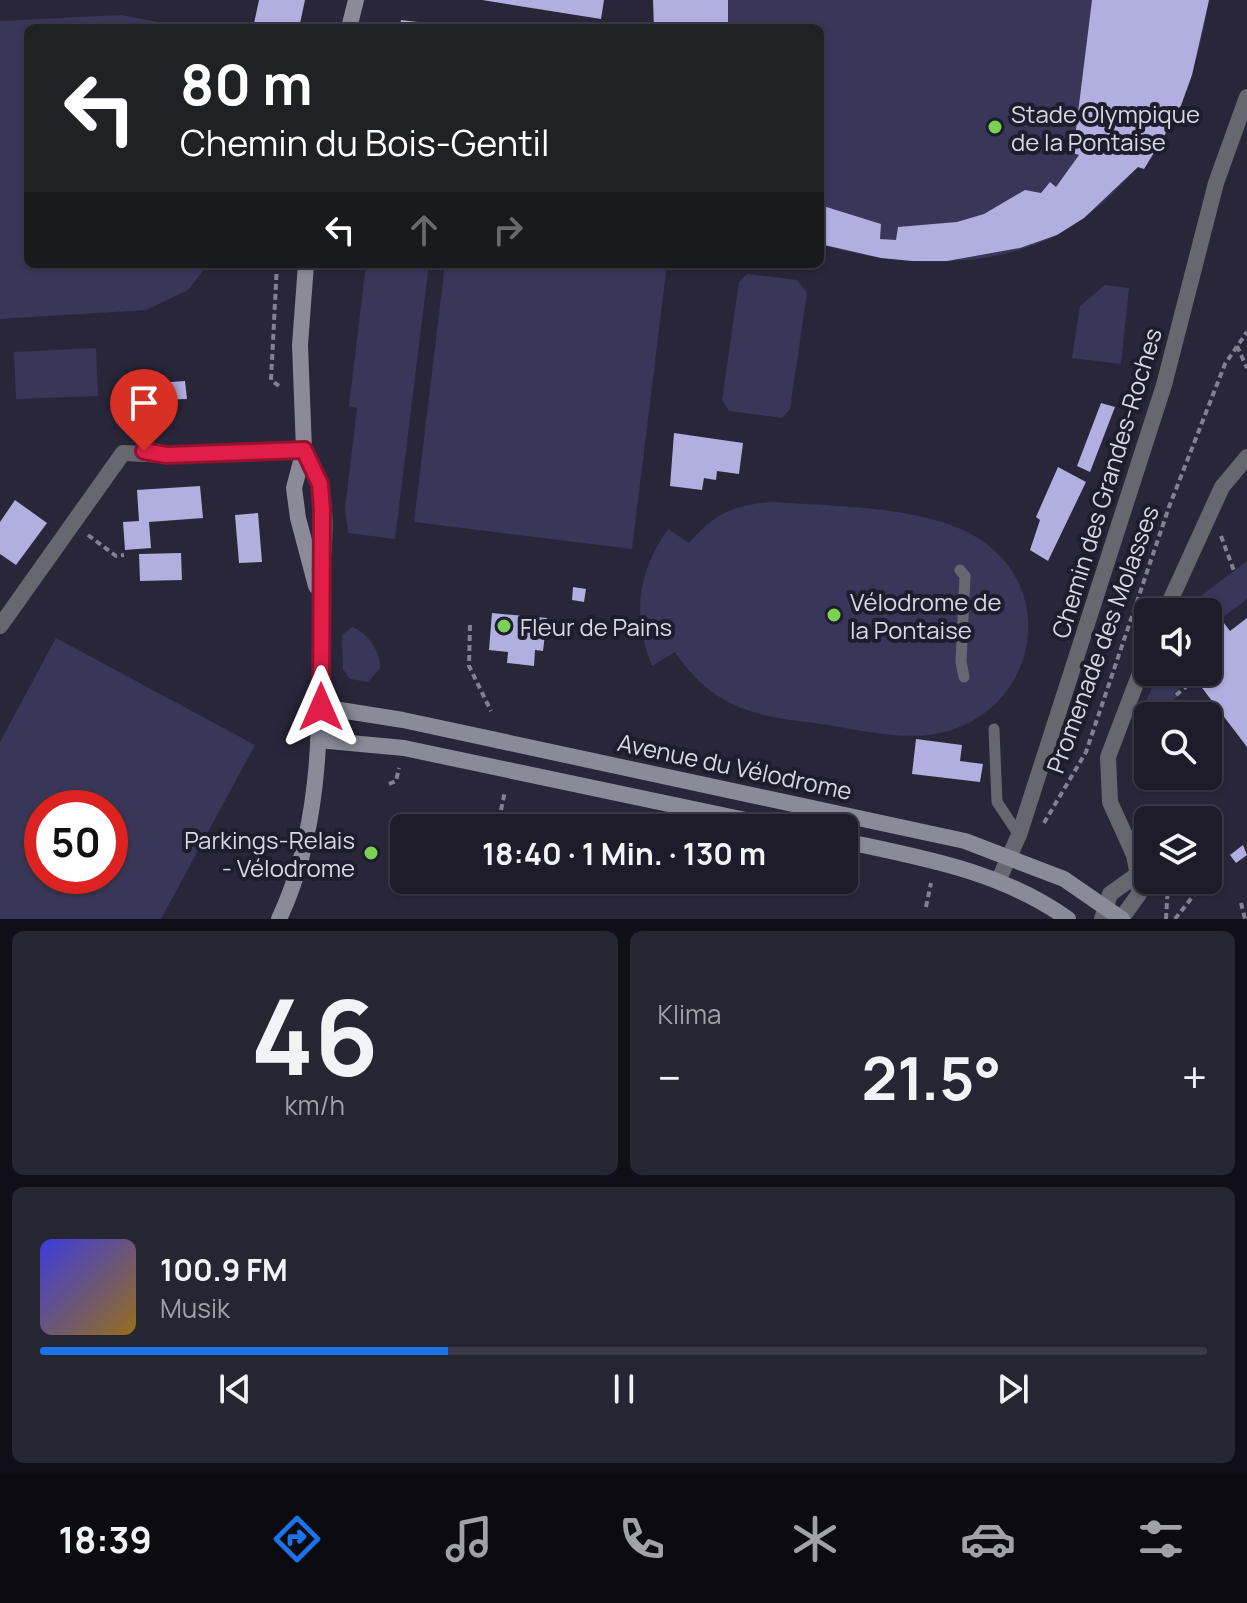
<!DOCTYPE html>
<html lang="de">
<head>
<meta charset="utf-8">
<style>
  body { margin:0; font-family:Manrope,sans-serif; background:#262532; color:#f1f3f6; height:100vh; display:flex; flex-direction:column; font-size:30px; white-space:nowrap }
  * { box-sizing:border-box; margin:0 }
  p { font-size:26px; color:#a1a1a8 }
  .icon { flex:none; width:44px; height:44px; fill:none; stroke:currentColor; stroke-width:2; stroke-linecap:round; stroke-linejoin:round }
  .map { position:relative; height:919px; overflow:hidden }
  .details { display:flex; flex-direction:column; gap:12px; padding:12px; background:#100f17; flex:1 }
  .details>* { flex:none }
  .banner { position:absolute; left:24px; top:24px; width:800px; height:244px; border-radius:12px; box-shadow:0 2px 6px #0004,0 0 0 2px #3c3a47; background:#202124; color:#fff; overflow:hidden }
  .buttons { position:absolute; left:1134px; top:598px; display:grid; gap:16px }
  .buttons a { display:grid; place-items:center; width:88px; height:88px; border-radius:12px; background:#1e1c2a; box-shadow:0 2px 6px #0004,0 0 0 2px #3c3a47; font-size:40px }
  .speed { position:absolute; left:24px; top:790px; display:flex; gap:16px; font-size:40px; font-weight:700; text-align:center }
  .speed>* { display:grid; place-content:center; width:104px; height:104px; border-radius:50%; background:#1e1c2a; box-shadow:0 2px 6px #0004,0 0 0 2px #3c3a47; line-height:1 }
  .speed .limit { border:12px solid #d22; background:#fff; color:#111 }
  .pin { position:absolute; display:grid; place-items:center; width:68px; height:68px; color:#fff; margin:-82px -34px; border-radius:50% 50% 50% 0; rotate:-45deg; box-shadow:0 0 8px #0007 }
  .pin .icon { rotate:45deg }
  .me { position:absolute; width:88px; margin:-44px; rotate:0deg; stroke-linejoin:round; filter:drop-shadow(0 0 6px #0008) }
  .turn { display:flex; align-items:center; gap:28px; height:168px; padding:0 24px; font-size:36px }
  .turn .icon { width:104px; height:104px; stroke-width:2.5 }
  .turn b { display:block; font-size:56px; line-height:68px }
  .lanes { display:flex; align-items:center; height:76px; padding:0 24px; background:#0003; justify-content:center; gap:40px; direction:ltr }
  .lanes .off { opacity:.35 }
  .big { font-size:60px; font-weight:700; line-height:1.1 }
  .details .tile { flex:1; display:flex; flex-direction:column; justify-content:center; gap:12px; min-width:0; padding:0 28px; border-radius:12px; background:#262532 }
  .details .dial { align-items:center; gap:0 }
  .dial b { font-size:104px; line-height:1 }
  .song { display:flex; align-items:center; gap:24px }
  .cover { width:96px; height:96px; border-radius:12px; background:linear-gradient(135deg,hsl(240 70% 55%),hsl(40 70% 35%)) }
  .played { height:8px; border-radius:4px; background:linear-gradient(90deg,#1a73e8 35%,#3c3a47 35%) }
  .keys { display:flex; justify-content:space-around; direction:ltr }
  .heat { display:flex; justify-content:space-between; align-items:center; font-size:44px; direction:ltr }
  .details .tiles { flex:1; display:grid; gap:12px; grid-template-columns:1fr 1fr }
  .tile:last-child { grid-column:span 2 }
  .trip { position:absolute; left:390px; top:814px; width:468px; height:80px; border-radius:12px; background:#1e1c2a; box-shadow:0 2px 6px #0004,0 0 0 2px #3c3a47; font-weight:700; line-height:80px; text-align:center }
  .tab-bar { display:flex; height:128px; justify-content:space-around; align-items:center; background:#0c0b11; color:#a1a1a8 }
  .tab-bar .icon { width:56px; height:56px }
  .tab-bar .selected { color:#1a73e8 }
  .tab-bar b { font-size:36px; color:#f1f3f6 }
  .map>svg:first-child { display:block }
  .green { fill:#393659; fill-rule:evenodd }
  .building { fill:#b1aee0 }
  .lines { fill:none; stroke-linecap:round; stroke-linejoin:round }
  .path { stroke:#828190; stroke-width:4; stroke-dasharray:6 4; stroke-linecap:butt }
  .lane { stroke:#676770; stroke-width:11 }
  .street { stroke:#676770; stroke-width:16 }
  .secondary { stroke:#8a8a98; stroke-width:16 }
  .route-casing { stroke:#92132f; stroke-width:20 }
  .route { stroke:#e11d48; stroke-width:14 }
  .poi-dot { fill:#7cd155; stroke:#1e1d2d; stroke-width:3 }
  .labels { text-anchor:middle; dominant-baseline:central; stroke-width:8; stroke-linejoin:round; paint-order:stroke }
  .poi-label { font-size:24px; fill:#d8d7e3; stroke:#1e1d2d; text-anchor:start }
  .street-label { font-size:24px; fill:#d8d7e3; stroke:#1e1d2d }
</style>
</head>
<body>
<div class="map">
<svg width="1247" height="919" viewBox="0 0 1247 919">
  <rect width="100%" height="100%" fill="#282638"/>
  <g class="green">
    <path d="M653,0H1209C1199,62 1181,118 1144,169L1137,167C1115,193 1090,217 1059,234C989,271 894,267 820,244V28H654Z"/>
    <path d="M121,15L163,23L169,28H28V264H208L188,290L146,310L0,319V21Z"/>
    <path d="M366,264H429L395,539L348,533L345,509L357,408L349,406Z"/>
    <path d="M445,264H667L632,549L414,522Z"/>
    <path d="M747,274L797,280L807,293L790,409L782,418L729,411L722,400L739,282Z"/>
    <path d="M1105,285L1129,288L1121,364L1072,358L1080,306Z"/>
    <path d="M96,348L98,396L16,399L14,352Z"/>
    <path d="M773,502C830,506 918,506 969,533C1068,585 1035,722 929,735C892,739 850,728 814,723C753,716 712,707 675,652L652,666C632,616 637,573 668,529L689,543C715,513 733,505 773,502Z"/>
    <path d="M1247,561V599L1216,623L1197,599Z"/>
    <path d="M352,627C367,632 381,652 380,668L368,682L350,679L343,669L342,635Z"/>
    <path d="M56,638L255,745L161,919H0V742ZM42,808H110V876H42Z"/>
    <path d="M1159,672H1174L1184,686L1174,693L1177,697L1145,722L1138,719Z"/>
  </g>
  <g class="building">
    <path d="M259,0H305L299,28H253Z"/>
    <path d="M482,0H604L601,19Z"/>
    <path d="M653,0H728V28H654Z"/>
    <path d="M1092,0H1209L1192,75L1179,111L1144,169L1138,167L1084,218L1057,235L1020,248L947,261H912L881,258L820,244V205L881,224L880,239L896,240L898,227L957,222L984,214L1025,190L1041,193L1050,182L1056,187L1079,155L1073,153Z"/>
    <path d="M401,20L451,26V28H400Z"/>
    <path d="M185,381L187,399L155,400L156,383Z"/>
    <path d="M1101,403L1115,407L1090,472L1077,466Z"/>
    <path d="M674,433L743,443L739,474L717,471L716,480L704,478L702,490L670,486Z"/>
    <path d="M1058,467L1086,482L1048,561L1030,550L1040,520L1036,517Z"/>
    <path d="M200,486L203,518L149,522L151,548L125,550L123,522L139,521L137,490Z"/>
    <path d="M15,500L47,523L16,565L0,554V522Z"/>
    <path d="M258,513L262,562L239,563L235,515Z"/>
    <path d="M181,553L182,580L140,581L139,554Z"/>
    <path d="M573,587L586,589L584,602L572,600Z"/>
    <path d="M492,613L547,618L543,651L535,650L534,666L507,663L508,652L489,650Z"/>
    <path d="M1208,613L1216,623L1221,619L1230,631L1247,618V747L1190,672H1208Z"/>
    <path d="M916,739L962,745L960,761L983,764L980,782L912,774Z"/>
    <path d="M1243,845L1247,855L1236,863L1230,855Z"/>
  </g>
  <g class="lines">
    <g class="path">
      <path d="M277,264L271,380L282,388"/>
      <path d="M1237,346L1247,368"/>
      <path d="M88,535L116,556L124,555"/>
      <path d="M1221,536L1234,571"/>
      <path d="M470,625L469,666L491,711"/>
      <path d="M1177,672L1189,687"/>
      <path d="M1176,695L1187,686"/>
      <path d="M389,784L396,781L399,768"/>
      <path d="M501,810L505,791"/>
      <path d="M1044,823L1086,752L1169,507L1225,364L1247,332"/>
      <path d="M609,828L612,813"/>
      <path d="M819,883L820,880"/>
      <path d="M1241,903L1245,919"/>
      <path d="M926,907L931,883"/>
      <path d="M1166,919L1168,884"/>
      <path d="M1175,919L1194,895"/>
    </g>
    <g class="lane">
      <path d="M960,570L965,576L961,662L964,677"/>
      <path d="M994,729L997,802L1019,835"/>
    </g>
    <g class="street">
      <path d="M1165,612L1222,487L1247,457"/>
      <path d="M0,626L123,453L166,455L304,450"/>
      <path d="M999,879L1019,835L1164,385L1216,183L1247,97"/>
      <path d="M1102,919L1110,894L1138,874"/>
      <path d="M1121,919L1139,894V880L1134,855L1110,802L1108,757L1148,652"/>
    </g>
    <g class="secondary">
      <path d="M349,28L356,0"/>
      <path d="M306,264L300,345L304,450L294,488L298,518L316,586"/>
      <path d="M321,707L403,720L965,841L1064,879L1122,919"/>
      <path d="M318,740L404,748L783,828"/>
      <path d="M844,841C923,858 1001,871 1068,919"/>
      <path d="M279,919C326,820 319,706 321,599C321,563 330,518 319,483C315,472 309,460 304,450"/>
    </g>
  </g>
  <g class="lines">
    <g class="route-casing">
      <path id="route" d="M144,451L166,455L304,450L320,484L322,510L321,707"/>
    </g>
    <use href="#route" class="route"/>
  </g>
  <g class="poi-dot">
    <circle cx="995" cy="127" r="8"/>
    <circle cx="834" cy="615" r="8"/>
    <circle cx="504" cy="626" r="8"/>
    <circle cx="371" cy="853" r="8"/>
  </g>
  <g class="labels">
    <g class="poi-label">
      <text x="1011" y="113">Stade Olympique<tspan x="1011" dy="28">de la Pontaise</tspan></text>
      <text x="850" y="601">Vélodrome de<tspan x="850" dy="28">la Pontaise</tspan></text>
      <text x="520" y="626">Fleur de Pains</text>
      <text x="355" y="839" text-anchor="end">Parkings-Relais<tspan x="355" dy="28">- Vélodrome</tspan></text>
    </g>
    <g class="street-label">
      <text transform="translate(1106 483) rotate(-73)">Chemin des Grandes-Roches</text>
      <text transform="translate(1102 639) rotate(-70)">Promenade des Molasses</text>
      <text transform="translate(735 766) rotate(12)">Avenue du Vélodrome</text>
    </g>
  </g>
</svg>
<div class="buttons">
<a><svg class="icon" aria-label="sound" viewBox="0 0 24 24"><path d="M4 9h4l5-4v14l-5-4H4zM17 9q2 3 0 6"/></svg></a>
<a><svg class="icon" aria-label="search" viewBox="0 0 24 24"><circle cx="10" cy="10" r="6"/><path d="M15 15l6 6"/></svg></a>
<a><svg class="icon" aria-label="layers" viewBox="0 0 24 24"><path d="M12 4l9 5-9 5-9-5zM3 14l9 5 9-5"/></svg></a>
</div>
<div class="speed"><div class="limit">50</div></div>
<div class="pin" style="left:144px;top:451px;background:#d93025"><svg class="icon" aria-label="arrive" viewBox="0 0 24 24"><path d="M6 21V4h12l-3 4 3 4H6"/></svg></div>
<svg class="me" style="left:321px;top:707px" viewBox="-20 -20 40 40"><path d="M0-17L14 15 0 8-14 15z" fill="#e11d48" stroke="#fff" stroke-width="4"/></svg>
<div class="trip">18:40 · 1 Min. · 130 m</div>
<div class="banner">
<div class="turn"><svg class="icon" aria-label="left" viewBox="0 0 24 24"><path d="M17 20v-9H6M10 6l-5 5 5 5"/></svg><div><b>80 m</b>Chemin du Bois-Gentil</div></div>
<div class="lanes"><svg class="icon" aria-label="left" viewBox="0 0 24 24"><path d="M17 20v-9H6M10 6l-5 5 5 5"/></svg><svg class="icon off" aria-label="ahead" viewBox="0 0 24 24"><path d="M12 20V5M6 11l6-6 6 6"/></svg><svg class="icon off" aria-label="right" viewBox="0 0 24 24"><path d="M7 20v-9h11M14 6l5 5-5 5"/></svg></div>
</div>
</div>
<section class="details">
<div class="tiles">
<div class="tile dial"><b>46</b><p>km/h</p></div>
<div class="tile"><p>Klima</p>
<div class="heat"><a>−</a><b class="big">21.5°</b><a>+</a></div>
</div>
<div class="tile">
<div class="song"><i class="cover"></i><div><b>100.9 FM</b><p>Musik</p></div></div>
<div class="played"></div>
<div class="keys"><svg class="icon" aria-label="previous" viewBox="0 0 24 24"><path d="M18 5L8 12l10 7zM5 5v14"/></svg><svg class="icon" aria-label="pause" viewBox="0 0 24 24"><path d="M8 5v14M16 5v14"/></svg><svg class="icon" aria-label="next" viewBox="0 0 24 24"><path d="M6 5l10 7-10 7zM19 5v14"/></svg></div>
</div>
</div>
</section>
<nav class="tab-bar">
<b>18:39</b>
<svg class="icon selected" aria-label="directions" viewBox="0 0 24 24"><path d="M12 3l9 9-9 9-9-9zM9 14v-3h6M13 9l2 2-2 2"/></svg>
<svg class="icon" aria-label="music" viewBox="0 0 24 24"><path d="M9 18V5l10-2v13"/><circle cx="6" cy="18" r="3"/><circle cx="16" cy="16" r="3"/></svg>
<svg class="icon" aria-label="phone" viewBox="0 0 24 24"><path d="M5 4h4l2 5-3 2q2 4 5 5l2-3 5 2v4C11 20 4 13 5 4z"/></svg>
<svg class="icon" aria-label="climate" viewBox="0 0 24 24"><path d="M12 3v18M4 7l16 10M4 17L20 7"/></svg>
<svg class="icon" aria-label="car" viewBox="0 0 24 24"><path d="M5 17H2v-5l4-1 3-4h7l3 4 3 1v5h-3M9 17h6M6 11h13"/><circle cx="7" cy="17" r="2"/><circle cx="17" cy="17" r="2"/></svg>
<svg class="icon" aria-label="filters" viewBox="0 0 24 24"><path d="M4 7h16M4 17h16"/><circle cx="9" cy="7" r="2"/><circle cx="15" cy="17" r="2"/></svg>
</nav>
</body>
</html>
